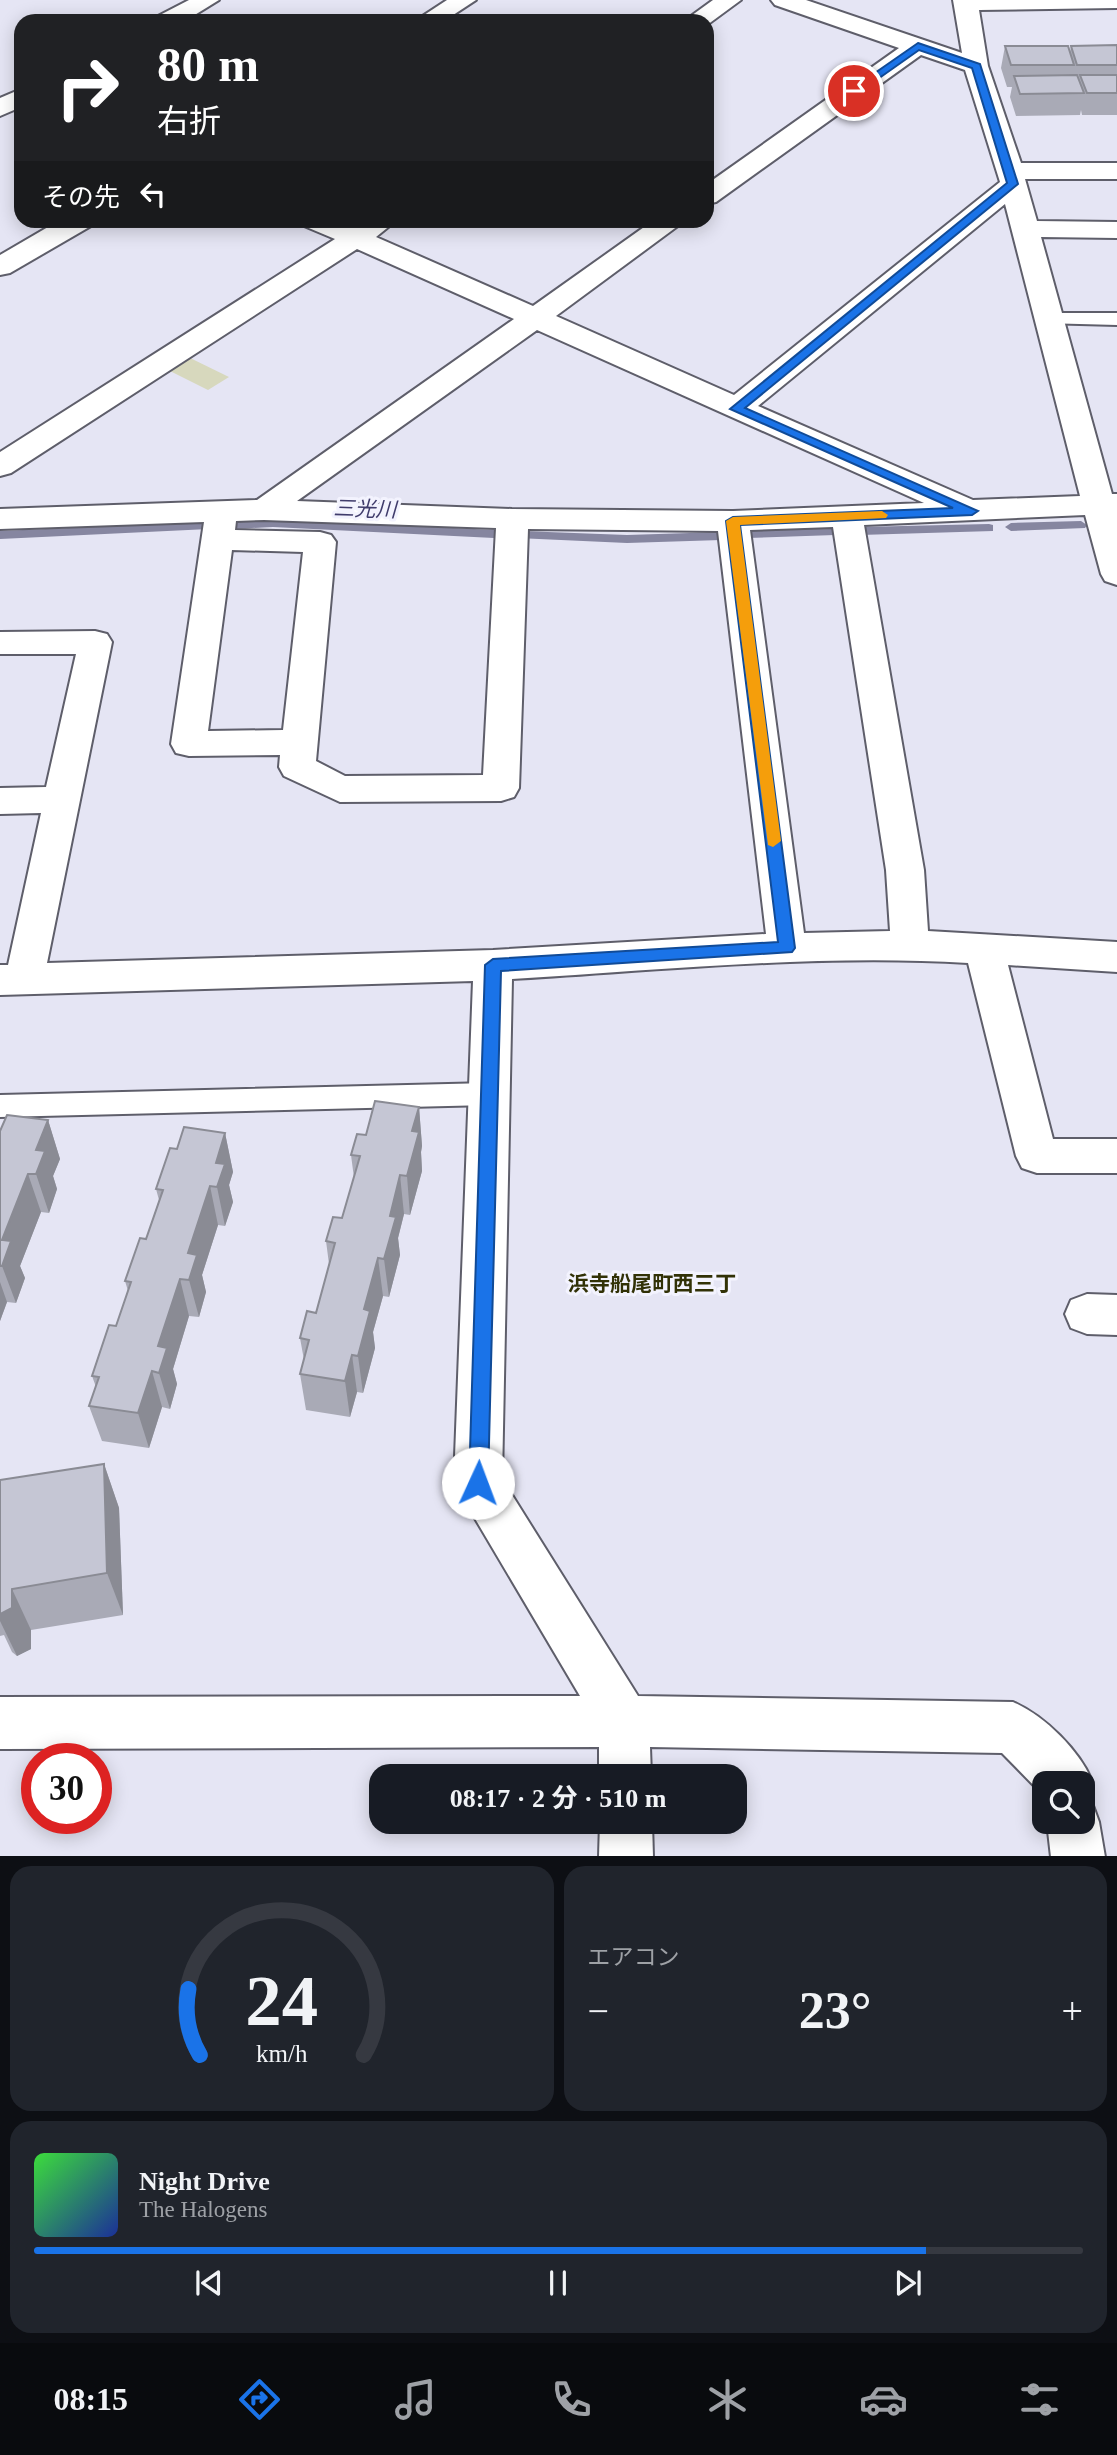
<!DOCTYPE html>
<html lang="ja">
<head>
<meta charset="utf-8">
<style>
  body { margin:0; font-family:"Times New Roman","Noto Sans JP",serif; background:#20242c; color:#f1f3f6; height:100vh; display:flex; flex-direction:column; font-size:26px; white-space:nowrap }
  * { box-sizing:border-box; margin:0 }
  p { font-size:23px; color:#9ea1a6 }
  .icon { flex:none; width:38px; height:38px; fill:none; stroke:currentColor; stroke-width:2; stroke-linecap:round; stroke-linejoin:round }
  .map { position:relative; height:1856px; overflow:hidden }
  .sheet { display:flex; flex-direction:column; gap:10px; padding:10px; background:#0d0f14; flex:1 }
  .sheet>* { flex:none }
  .hud { position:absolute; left:14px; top:14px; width:700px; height:214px; border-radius:21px; box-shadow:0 4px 18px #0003; background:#202124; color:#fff; overflow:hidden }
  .controls { position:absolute; left:1032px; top:1771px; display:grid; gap:14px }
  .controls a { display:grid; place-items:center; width:63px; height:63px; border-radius:14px; background:#171b24; box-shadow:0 4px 18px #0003; font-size:35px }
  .speed { position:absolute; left:21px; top:1743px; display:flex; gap:14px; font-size:35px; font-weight:700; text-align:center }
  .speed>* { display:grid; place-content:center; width:91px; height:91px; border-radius:50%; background:#171b24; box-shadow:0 4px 18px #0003; line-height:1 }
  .speed .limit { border:10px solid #d22; background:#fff; color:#111 }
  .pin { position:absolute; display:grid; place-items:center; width:60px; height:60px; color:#fff; margin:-30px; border:4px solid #fff; border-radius:50%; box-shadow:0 2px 7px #0007 }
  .me { position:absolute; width:77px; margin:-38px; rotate:2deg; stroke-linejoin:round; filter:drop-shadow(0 0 5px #0008) }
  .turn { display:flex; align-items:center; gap:24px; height:147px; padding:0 28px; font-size:32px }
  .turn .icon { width:91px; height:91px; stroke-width:2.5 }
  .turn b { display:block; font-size:49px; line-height:60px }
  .then { display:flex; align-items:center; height:66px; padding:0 28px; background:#0003; gap:14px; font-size:26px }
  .big { font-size:52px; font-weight:700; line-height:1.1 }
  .sheet .card { flex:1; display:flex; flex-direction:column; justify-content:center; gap:10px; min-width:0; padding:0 24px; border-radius:21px; background:#20242c }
  .sheet .dial { align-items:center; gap:0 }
  .dial svg { height:182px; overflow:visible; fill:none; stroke:#363941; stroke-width:7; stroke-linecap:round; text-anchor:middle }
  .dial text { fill:#f1f3f6; stroke:none }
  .song { display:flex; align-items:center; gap:21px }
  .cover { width:84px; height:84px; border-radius:10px; background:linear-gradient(135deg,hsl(120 70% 55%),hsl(230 70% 35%)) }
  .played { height:7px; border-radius:4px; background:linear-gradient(90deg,#1a73e8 85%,#363941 85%) }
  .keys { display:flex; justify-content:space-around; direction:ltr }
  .heat { display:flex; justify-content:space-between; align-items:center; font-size:38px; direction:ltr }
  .sheet .tiles { flex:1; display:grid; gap:10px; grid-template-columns:1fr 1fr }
  .card:last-child { grid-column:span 2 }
  .trip { position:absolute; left:369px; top:1764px; width:378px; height:70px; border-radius:21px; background:#171b24; box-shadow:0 4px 18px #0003; font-weight:700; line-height:70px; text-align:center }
  .menu { display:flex; height:112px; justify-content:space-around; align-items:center; background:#090b0e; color:#9ea1a6 }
  .menu .icon { width:49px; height:49px }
  .menu .on { color:#1a73e8 }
  .menu b { font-size:32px; color:#f1f3f6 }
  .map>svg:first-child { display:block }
  .green { fill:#d7d8bd }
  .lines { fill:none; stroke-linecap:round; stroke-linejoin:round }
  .stream { fill:#8686a0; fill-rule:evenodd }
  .service-casing { stroke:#5e5e6a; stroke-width:4 }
  .minor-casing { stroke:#5e5e6a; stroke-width:4 }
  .service { fill:#fff; fill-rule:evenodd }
  .minor { fill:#fff; fill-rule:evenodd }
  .wall { fill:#a9aab6 }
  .shaded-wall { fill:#8a8b94 }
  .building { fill:#c5c6d4; stroke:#8a8b94; stroke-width:2 }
  .route { fill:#1a73e8; stroke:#114b97; stroke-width:2 }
  .slow { fill:#f59e0b }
  .labels { text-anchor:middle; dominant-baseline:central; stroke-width:6; stroke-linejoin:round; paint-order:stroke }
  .water-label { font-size:21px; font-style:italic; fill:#403c6c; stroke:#f3f3fe }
  .neighbourhood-label { font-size:21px; font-weight:bold; fill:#313106; stroke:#f3f3fe }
</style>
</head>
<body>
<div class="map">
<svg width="1117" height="1857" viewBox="0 0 1117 1857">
  <rect width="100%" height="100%" fill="#e5e5f4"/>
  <path class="green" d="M186,356L229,377L208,390L166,369Z"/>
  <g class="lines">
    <g class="stream">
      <path d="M273,519L494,530L500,534L494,538L273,527L234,529L228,525L234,521Z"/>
      <path d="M1081,521L1087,525L1085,528L1011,531L1005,527L1011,523Z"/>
      <path d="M205,522L211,526L209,529L0,539V531Z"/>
      <path d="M989,524L993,525V531L860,535L854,531L860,527Z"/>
      <path d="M831,528L835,529V535L748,538L742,534L748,530Z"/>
      <path d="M521,531L627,535L721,532L727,536L721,540L627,543L517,538V532Z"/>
    </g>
    <g class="service-casing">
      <g id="service">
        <path d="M1048,313H1117V325L1042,323L1039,319L1042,315Z"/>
        <path d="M489,1083L498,1087L502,1094L498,1101L489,1105L0,1117V1095Z"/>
      </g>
    </g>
    <g class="minor-casing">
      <g id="minor">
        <path d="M189,0H219L185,21H155L158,16Z"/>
        <path d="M447,0H476L444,21H415Z"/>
        <path d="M713,0H741L707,25V21H684Z"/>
        <path d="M771,0H806L962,53L953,0H1117V8L979,10L988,66L1021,163H1117V179H1025L1037,221L1117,222V238L1041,237L1112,494H1117V585L1105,581L1101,574L1085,515L864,525L924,870L928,931L1117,942V972L1008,965L1053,1139H1117V1173H1037L1022,1168L1016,1156L968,963C817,954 664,970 512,979L502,1479L638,1696L1013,1702C1045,1716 1080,1751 1093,1783L1086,1801L1092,1803L1099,1822L1105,1857H1051L1047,1822H1083V1783H1045V1797L1002,1753L650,1747L651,1776H599V1747L0,1749V1697L580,1696L454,1483L473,981L0,995V965H8L41,813L0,814V788L46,787L76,654H0V632L95,631L107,634L112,642L47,963L493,950L766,934L718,531L528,529L519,788L514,797L501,801L340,802L284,776L279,767L280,755L189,756L176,753L171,744L204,522L0,529V509L257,500L514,319L357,249L11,473L0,476V452L335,239L304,226L301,220H338L354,227L364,220H397L376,237L533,306L654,220H686L556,316L734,395L1000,182L965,70L921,55L716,202L707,204V184L899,48L775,5ZM1005,204L1080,496L973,500L758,406ZM537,330L924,503L733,511L512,509L297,501ZM264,520L496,528L483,775L345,776L316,761L336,542L331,535L320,532L235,530L236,521ZM833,527L886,870L890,931L804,933L750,530ZM232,550L303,552L283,730L208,731Z"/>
        <path d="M21,89V107L0,116V98Z"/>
        <path d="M60,220H94L91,226L10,273L0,275V255Z"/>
        <path d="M1087,1294L1117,1295V1335L1087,1334L1071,1328L1065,1314L1071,1300Z"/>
        <path d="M600,1822H652L653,1857H599Z"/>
      </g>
    </g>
    <use href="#service" class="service"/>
    <use href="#minor" class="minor"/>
  </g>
  <g class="wall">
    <path d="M1117,45V115H1082L1081,110L1080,115L1016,116L1010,97L1012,87H1007L1001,68L1005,46L1070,52L1071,46Z"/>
    <path d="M419,1107L422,1146L421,1152L422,1171L410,1215L404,1214L398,1238L400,1255L389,1297L383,1296L373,1332L375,1348L363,1393L357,1392L350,1417L306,1410L300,1374L304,1360L300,1338L316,1313L329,1264L326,1241L342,1218L354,1178L351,1155L366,1135Z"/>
    <path d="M48,1120L60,1159L53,1176L57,1189L49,1213L41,1212L20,1266L25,1278L16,1303L7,1302L0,1321V1131Z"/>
    <path d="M225,1133L233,1172L229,1185L233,1202L225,1226L218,1225L202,1275L206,1292L199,1317L189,1316L173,1369L177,1384L170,1409L162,1407L149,1448L102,1441L89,1406L96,1387L92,1376L116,1326L128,1291L125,1281L146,1239L159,1200L156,1189L177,1149Z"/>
    <path d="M104,1464L119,1508L123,1615L31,1630V1649L17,1656L12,1652L4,1635L0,1636V1480Z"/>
  </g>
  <g class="shaded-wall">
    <path d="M419,1107L422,1146L421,1152L422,1171L410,1215L407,1176L412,1131Z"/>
    <path d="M48,1120L60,1159L53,1176L57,1189L49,1213L36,1174V1150Z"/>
    <path d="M225,1133L233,1172L229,1185L233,1202L225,1226L217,1187L216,1163Z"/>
    <path d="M28,1174L41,1212L20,1266L25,1278L16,1303L2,1266V1240Z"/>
    <path d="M400,1175L404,1214L398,1238L400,1255L389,1297L384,1259L390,1216Z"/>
    <path d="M210,1186L218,1225L202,1275L206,1292L199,1317L189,1280L188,1253Z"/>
    <path d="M378,1258L383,1296L373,1332L375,1348L363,1393L358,1356L364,1309Z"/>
    <path d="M180,1279L189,1316L173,1369L177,1384L170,1409L159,1373L158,1346Z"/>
    <path d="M0,1282L7,1302L0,1321Z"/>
    <path d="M352,1355L357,1392L350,1417L345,1381Z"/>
    <path d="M152,1371L162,1407L149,1448L138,1413Z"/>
    <path d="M104,1464L119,1508L123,1615L107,1573Z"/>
    <path d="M12,1589L31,1630V1649L17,1656L0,1621V1614Z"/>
  </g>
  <g class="building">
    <path d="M1117,45V65H1077L1071,46Z"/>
    <path d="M1005,46H1068L1074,65H1011Z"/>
    <path d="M1077,75L1084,93L1020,94L1014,76Z"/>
    <path d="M1080,75H1117V93H1087Z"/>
    <path d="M375,1101L419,1107L412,1131L419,1132L407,1176L400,1175L390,1216L396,1217L384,1259L378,1258L364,1309L370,1311L358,1356L352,1355L345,1381L300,1374L309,1340L300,1338L307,1311L316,1313L335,1243L326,1241L333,1217L342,1218L360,1156L351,1155L357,1134L366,1135Z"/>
    <path d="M7,1115L48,1120L36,1150L45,1151L36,1174H28L2,1240L11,1241L2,1266H0V1131Z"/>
    <path d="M184,1127L225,1133L216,1163L225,1164L217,1187L210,1186L188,1253L197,1255L189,1280L180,1279L158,1346L167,1348L159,1373L152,1371L138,1413L89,1406L99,1377L92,1376L109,1325L116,1326L131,1282L125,1281L140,1238L146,1239L163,1190L156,1189L170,1148L177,1149Z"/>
    <path d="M104,1464L107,1573L12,1589V1608L0,1614V1480Z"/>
  </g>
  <path class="route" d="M918,43L980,64L1018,184L745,408L978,511L972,515L740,525L795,948L792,952L501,971L488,1483L485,1489L478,1492L472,1489L469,1483L485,965L493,959L778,942L726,521L733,517L953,508L730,409L1007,183L972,68L919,50L858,93L849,91Z"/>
  <path class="slow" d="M882,511L888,515L886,518L740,525L781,841L773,847L768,845L726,521L733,517Z"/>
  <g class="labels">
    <g class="water-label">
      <text transform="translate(365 509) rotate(2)">三光川</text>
    </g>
    <g class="neighbourhood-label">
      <text x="652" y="1284">浜寺船尾町西三丁</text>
    </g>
  </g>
</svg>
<div class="controls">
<a><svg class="icon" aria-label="search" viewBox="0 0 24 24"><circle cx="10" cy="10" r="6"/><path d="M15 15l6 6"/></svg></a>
</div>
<div class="speed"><div class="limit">30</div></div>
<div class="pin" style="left:854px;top:91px;background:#d93025"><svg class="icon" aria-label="arrive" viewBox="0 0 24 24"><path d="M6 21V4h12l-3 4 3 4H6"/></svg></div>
<svg class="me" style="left:478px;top:1483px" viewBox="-20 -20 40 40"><circle r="19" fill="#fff"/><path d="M0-13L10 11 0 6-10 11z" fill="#1a73e8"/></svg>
<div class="trip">08:17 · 2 分 · 510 m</div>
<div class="hud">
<div class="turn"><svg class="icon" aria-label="right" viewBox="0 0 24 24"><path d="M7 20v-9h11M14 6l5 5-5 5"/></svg><div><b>80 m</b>右折</div></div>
<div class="then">その先<svg class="icon" aria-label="left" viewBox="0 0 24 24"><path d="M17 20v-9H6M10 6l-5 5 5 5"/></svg></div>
</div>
</div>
<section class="sheet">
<div class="tiles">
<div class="card dial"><svg viewBox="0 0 100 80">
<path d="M14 69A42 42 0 1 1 86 69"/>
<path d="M14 69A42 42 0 0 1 9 40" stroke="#1a73e8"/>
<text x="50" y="56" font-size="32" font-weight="700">24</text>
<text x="50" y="72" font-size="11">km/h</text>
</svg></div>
<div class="card"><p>エアコン</p>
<div class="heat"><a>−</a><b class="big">23°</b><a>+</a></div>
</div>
<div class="card">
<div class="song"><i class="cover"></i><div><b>Night Drive</b><p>The Halogens</p></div></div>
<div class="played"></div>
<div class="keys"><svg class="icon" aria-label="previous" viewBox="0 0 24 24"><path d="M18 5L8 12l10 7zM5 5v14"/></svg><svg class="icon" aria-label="pause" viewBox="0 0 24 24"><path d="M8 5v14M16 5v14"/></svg><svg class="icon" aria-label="next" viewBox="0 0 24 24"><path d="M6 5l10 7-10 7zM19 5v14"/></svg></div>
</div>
</div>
</section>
<nav class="menu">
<b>08:15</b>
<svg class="icon on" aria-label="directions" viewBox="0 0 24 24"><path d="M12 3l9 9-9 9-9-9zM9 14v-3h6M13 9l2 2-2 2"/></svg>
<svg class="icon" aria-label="music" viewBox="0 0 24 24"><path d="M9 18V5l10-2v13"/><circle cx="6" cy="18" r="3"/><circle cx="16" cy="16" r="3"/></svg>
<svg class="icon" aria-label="phone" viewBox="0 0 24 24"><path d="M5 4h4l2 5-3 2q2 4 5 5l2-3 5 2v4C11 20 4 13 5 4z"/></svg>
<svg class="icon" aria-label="climate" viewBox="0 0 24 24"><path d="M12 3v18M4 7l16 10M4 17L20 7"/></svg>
<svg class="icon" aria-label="car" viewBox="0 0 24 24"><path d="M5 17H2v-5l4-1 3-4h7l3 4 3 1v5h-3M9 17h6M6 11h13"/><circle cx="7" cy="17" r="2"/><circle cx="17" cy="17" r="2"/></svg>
<svg class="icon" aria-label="filters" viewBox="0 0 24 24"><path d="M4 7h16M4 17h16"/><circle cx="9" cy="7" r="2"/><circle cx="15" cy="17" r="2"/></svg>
</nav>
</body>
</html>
